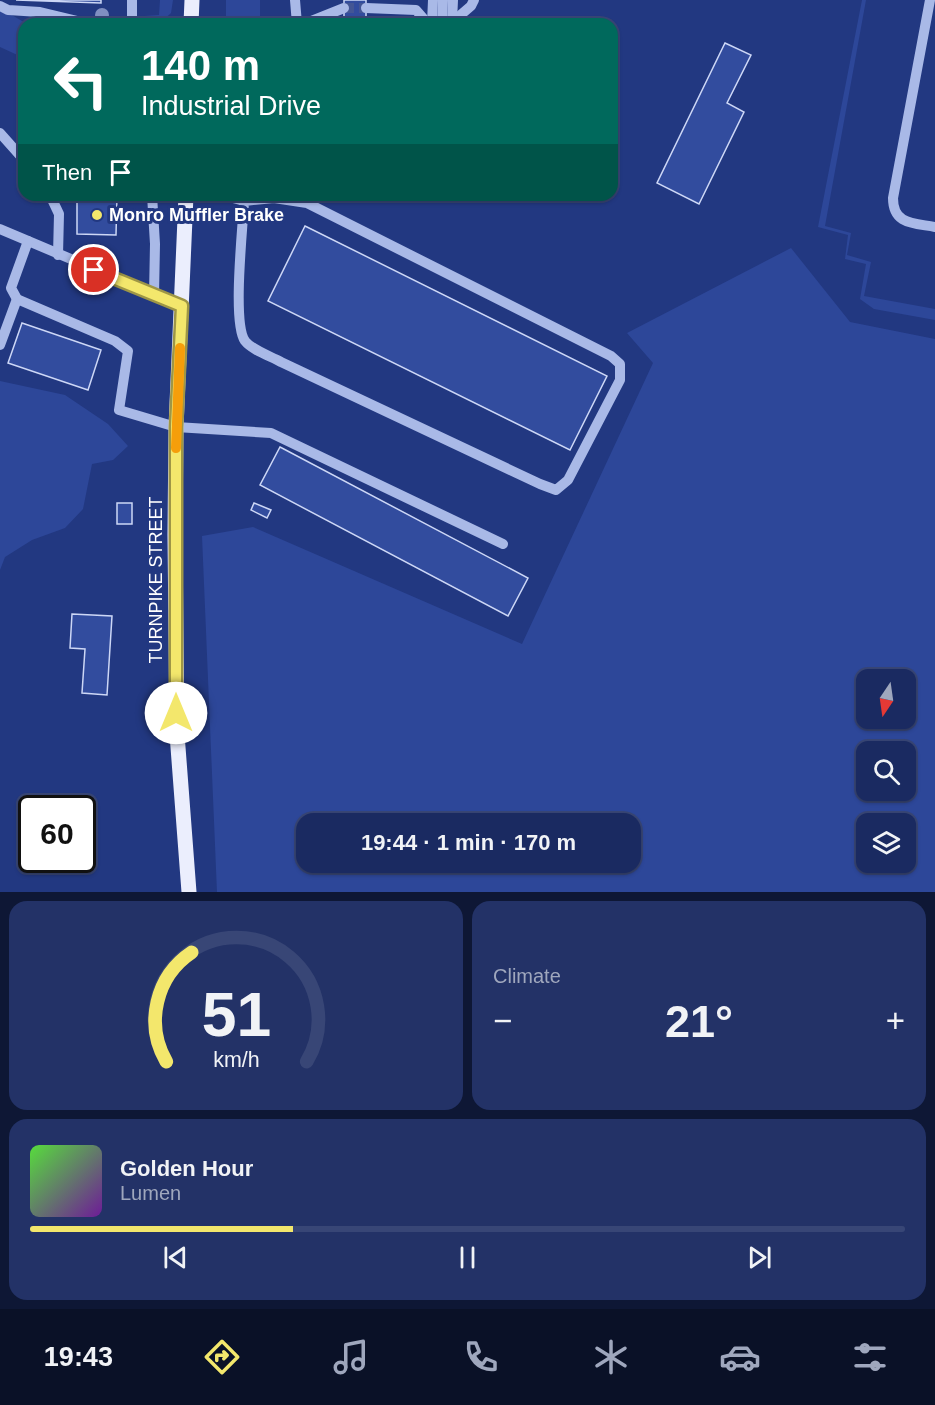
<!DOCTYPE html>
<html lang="en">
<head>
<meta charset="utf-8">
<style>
  body { margin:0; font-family:Helvetica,sans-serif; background:#233267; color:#f1f3f6; height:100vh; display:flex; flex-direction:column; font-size:22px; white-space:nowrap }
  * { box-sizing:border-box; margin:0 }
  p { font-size:20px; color:#9fa7bd }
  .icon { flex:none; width:33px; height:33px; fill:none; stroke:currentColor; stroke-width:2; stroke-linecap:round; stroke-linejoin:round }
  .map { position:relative; height:892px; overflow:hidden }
  .details { display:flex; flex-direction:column; gap:9px; padding:9px; background:#0e1735; flex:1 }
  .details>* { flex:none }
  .hud { position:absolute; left:18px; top:18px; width:600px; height:183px; border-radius:18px; box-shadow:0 2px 4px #0004,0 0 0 2px #384676; background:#00695c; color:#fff; overflow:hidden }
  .needle { width:39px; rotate:193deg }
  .fabs { position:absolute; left:856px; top:669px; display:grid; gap:12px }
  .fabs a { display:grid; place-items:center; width:60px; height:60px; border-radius:12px; background:#1a2a61; box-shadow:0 2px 4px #0004,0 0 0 2px #384676; font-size:30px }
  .speed { position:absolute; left:18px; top:795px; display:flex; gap:12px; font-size:30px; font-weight:700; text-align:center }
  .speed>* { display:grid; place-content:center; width:78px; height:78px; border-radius:50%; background:#1a2a61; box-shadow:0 2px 4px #0004,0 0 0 2px #384676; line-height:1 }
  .speed .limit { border:3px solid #111; border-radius:9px; background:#fff; color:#111 }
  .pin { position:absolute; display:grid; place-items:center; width:51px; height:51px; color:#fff; margin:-26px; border:3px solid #fff; border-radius:50%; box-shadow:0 2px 6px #0007 }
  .me { position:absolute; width:66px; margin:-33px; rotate:0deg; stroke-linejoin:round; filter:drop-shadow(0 0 4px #0008) }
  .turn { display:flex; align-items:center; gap:21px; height:126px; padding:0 24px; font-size:27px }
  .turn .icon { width:78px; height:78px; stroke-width:2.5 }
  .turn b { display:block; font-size:42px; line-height:51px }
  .then { display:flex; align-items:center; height:57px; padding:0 24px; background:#0003; gap:12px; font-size:22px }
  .big { font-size:45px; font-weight:700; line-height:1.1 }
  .details .widget { flex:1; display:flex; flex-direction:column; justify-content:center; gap:9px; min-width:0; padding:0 21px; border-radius:18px; background:#233267 }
  .details .dial { align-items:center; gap:0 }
  .dial svg { height:156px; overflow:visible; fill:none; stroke:#384676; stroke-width:7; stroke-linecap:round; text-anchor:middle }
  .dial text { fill:#f1f3f6; stroke:none }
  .song { display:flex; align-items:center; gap:18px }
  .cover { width:72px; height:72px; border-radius:9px; background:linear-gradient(135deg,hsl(110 70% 55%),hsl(280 70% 35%)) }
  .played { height:6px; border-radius:3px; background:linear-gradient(90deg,#f3e76c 30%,#384676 30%) }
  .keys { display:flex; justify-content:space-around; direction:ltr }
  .heat { display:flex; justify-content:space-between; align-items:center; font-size:33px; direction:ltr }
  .details .tiles { flex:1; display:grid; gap:9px; grid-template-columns:1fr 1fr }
  .widget:last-child { grid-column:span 2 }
  .trip { position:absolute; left:296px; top:813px; width:345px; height:60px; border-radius:18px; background:#1a2a61; box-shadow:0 2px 4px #0004,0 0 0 2px #384676; font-weight:700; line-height:60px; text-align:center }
  .tabs { display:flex; height:96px; justify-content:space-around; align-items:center; background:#0a1127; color:#9fa7bd }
  .tabs .icon { width:42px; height:42px }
  .tabs .on { color:#f3e76c }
  .tabs b { font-size:27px; color:#f1f3f6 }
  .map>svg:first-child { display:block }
  .green { fill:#2d4799; fill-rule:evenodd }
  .building { fill:#324c9e; stroke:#cdd7f6; stroke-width:1.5 }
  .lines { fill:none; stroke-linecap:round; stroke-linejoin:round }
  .minor-tunnel { stroke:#435694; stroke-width:10; stroke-dasharray:10 5; stroke-linecap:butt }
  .minor { stroke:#a9b9e7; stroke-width:10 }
  .major { stroke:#ebeefd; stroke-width:15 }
  .tree { fill:#808fc1 }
  .route-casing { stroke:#9e9646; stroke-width:15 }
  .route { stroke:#f3e76c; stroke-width:10 }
  .slow { stroke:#f59e0b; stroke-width:10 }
  .poi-dot { fill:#f3e76c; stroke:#223881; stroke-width:2 }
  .labels { text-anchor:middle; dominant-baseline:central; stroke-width:6; stroke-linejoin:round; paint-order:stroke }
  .poi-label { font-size:18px; font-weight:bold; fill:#fff; stroke:#223881; text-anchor:start }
  .street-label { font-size:18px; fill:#fff; stroke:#223881 }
</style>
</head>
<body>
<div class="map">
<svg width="935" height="892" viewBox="0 0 935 892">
  <rect width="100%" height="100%" fill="#223881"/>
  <g class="green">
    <path d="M160,0H173L171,13L159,24H143L144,16L159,15Z"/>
    <rect x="226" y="0" width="34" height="24"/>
    <path d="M862,0H866L825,226L851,233L847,255L871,262L864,296L935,309V320L874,309L860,299L866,264L845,259L848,235L818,227Z"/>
    <path d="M0,8L27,24H24V58L0,47Z"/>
    <path d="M791,248L850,322L935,339V892H217L202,536L253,527L522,644L653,363L627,333ZM867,680H906V718H867ZM867,752H906V790H867ZM306,824H630V862H306ZM867,824H906V862H867Z"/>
    <path d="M0,381L65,395L108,424L128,446L113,460L92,464L83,509L65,528L32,540L5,557L0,570Z"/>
  </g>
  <g class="building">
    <path d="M16,0H101V3Z"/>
    <rect x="344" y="0" width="22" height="24"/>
    <path d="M725,43L751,55L727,103L744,112L699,204L657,183Z"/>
    <path d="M77,195H117L116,235L77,234Z"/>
    <path d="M305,226L607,376L570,450L268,301Z"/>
    <path d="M22,323L101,350L88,390L8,363Z"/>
    <path d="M280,447L528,578L508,616L260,485Z"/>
    <rect x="117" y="503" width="15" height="21"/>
    <path d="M254,503L271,510L267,518L251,510Z"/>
    <path d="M72,614L112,616L107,695L82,693L85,649L70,648Z"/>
    <path d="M52,800L61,801L60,808H51Z"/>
    <path d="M32,860H74L71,869Z"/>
  </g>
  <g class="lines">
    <path class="minor-tunnel" d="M344,8H366"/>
    <g class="minor">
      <path d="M295,0L297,24"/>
      <path d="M930,0L893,198C893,225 914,223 935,227"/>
      <path d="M0,6L8,10L40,12L90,24"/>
      <path d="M366,8L416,10L423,18V24"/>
      <path d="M452,22L453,0"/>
      <path d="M132,24V0"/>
      <path d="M304,24L344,8"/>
      <path d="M432,24L433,0"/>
      <path d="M442,24L443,0"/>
      <path d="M450,24L471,6L474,0"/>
      <path d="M0,133L24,160"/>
      <path d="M50,195L59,214L58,255"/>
      <path d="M152,195L155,244L154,295"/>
      <path d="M222,195L244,201L274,198L307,203L611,356L620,364V380L568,480L556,490L540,484L281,362C270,356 252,350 245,341C232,323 243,227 244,201"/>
      <path d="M0,229L182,306"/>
      <path d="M28,241L11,288L17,299L115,341L128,351L119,410L176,427L271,433L503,544"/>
      <path d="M0,345L17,299"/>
    </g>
    <g class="major">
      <path d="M191,24L192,0"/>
      <path d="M186,195L176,427L175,535L177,734L189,892"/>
    </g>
  </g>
  <circle class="tree" cx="102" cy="15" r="7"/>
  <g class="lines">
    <g class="route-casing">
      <path id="route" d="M94,270L182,306L176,427V713"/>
    </g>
    <use href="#route" class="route"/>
    <path class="slow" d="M176,448L180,348"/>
  </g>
  <circle class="poi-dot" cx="97" cy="215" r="6"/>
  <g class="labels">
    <g class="poi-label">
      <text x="109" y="215">Monro Muffler Brake</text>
    </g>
    <g class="street-label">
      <text transform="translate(156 580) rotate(-90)">TURNPIKE STREET</text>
    </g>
  </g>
</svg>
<div class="fabs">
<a><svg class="needle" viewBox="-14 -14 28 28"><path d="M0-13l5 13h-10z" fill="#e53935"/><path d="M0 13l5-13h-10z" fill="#9fa7bd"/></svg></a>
<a><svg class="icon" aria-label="search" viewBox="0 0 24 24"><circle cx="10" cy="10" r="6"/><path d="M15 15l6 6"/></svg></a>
<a><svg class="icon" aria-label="layers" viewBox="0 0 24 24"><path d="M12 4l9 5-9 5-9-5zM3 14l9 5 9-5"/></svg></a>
</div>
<div class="speed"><div class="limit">60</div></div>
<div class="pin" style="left:94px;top:270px;background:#d93025"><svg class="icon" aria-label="arrive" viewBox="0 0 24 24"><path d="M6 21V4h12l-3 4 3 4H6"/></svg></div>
<svg class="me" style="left:176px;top:713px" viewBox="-20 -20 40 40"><circle r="19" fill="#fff"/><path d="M0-13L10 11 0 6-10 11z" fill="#f3e76c"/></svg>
<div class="trip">19:44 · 1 min · 170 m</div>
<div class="hud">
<div class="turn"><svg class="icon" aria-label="left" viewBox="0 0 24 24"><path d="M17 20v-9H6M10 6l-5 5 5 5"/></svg><div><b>140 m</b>Industrial Drive</div></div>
<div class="then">Then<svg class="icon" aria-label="arrive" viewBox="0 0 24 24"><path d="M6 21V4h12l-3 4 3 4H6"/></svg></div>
</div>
</div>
<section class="details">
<div class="tiles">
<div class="widget dial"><svg viewBox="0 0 100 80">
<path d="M14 69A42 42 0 1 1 86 69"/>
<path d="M14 69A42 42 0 0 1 27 13" stroke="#f3e76c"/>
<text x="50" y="56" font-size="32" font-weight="700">51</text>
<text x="50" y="72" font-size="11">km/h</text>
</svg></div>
<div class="widget"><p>Climate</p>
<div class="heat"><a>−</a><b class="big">21°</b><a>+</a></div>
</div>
<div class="widget">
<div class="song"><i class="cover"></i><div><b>Golden Hour</b><p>Lumen</p></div></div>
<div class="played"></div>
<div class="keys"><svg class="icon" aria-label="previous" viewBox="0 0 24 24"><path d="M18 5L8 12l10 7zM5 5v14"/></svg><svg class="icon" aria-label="pause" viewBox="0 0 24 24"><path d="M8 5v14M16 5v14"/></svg><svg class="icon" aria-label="next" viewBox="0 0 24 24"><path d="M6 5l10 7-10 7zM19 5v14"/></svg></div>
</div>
</div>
</section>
<nav class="tabs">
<b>19:43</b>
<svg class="icon on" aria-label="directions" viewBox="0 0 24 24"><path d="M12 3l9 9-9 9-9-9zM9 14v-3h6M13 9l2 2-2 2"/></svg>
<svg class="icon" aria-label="music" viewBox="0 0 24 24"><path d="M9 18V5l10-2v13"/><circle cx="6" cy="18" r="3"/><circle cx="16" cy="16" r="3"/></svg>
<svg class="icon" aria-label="phone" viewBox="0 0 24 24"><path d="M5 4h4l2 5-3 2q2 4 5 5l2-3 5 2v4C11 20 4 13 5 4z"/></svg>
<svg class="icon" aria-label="climate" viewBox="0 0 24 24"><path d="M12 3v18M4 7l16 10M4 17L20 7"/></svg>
<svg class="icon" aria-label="car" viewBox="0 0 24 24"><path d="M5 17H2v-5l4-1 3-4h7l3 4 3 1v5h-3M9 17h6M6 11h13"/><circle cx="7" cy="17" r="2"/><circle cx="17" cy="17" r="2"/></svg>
<svg class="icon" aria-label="filters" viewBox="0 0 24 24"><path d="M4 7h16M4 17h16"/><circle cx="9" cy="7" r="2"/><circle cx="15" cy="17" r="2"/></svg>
</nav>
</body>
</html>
